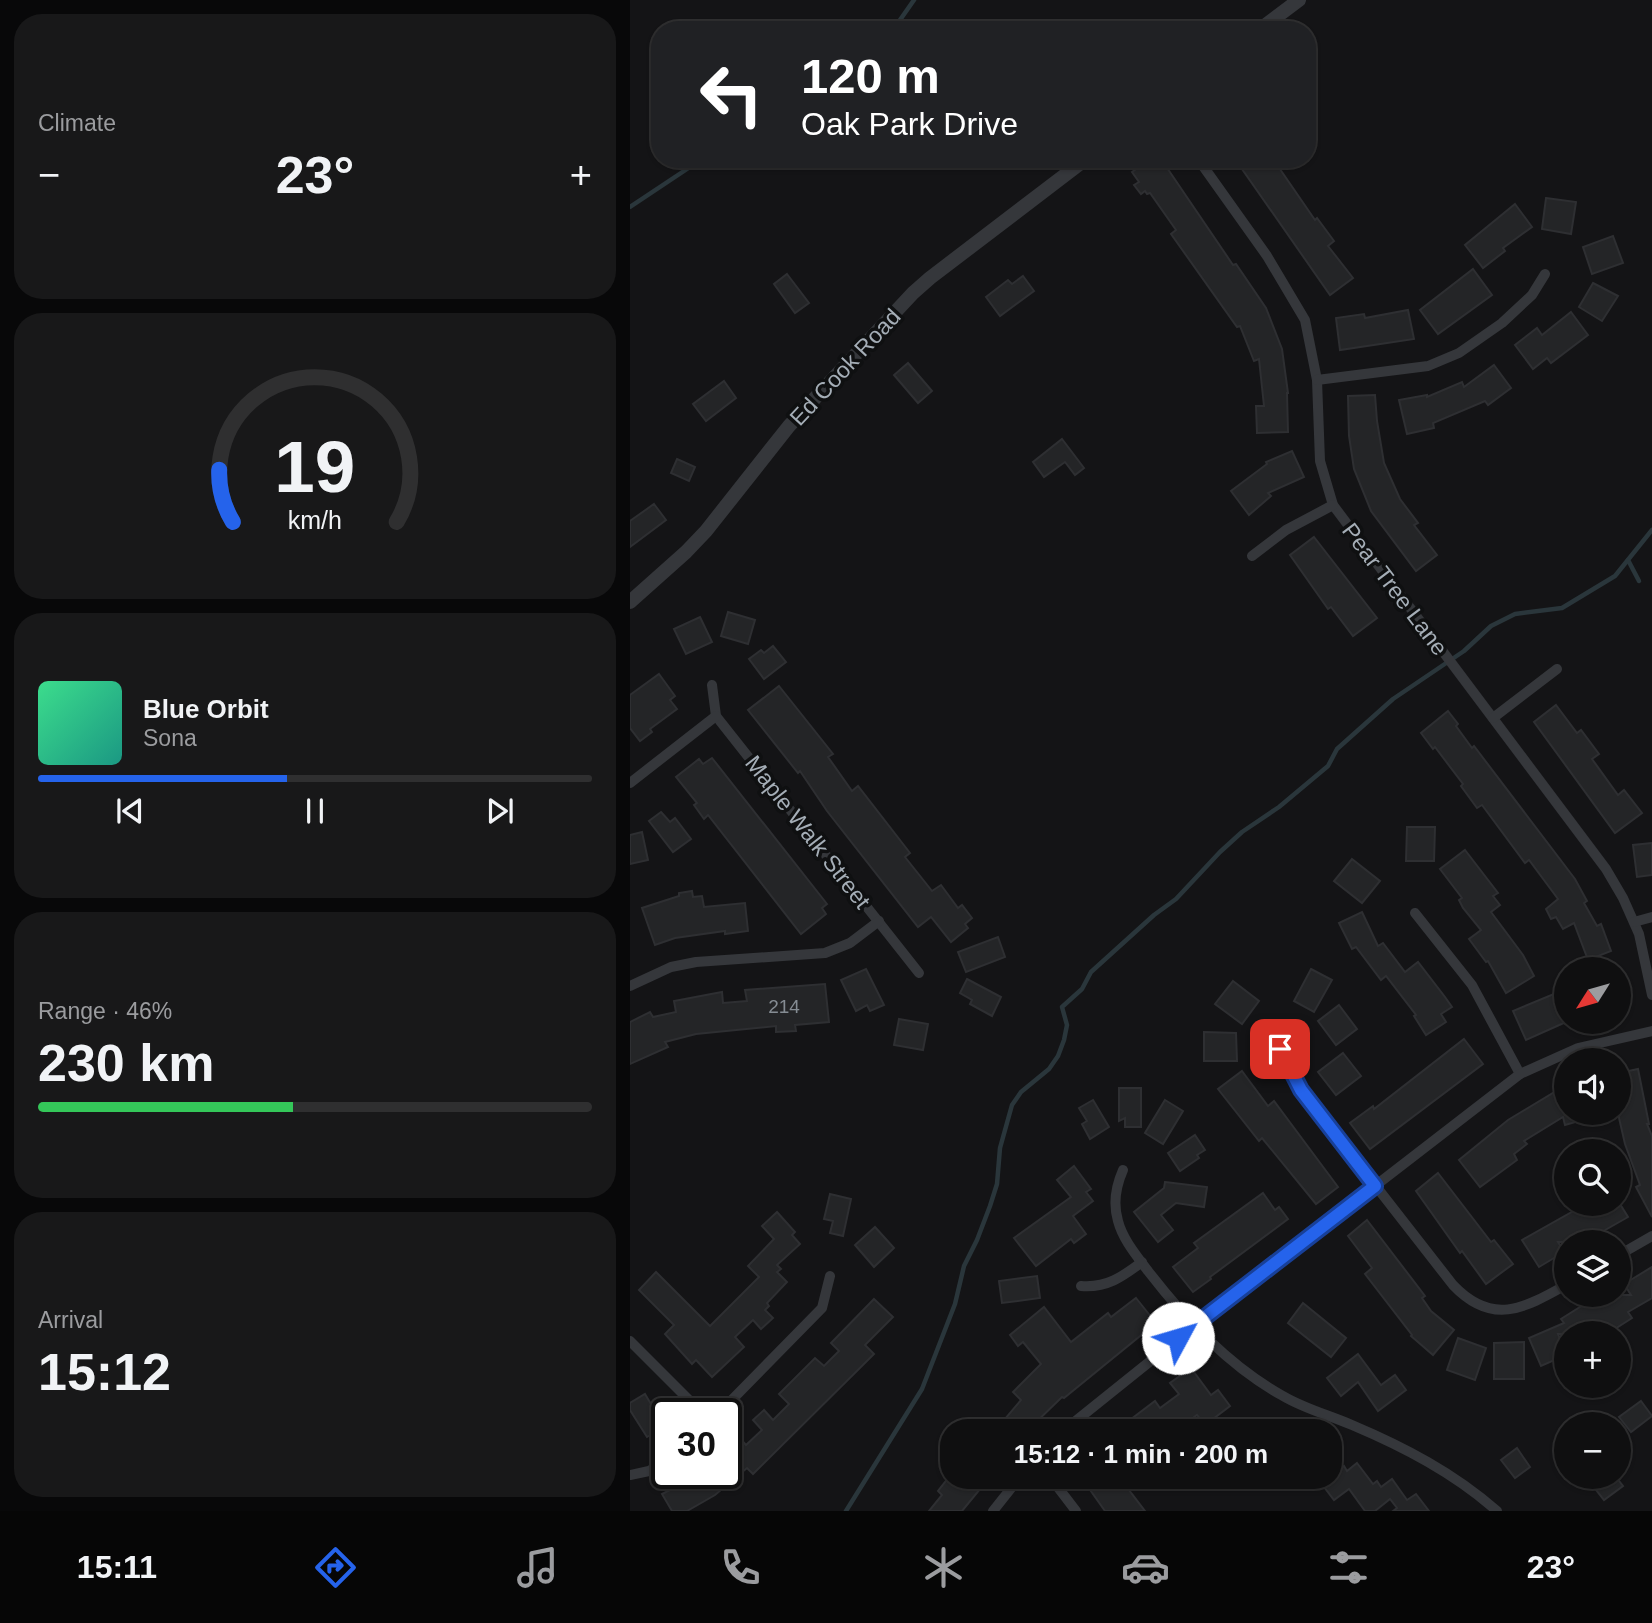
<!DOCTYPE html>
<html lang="en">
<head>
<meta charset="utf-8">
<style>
  body { margin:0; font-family:Arial,sans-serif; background:#181819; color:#f1f3f6; height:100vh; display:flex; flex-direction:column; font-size:26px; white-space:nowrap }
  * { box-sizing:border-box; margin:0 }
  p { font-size:23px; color:#9b9c9f }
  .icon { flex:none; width:38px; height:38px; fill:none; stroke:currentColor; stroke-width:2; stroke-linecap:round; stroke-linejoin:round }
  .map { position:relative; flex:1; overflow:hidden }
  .sheet { display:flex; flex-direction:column; gap:14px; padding:14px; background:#080809; width:630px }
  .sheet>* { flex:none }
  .top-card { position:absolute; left:21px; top:21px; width:665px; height:147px; border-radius:28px; box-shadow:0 2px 5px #0004,0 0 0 2px #2f2f30; background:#202124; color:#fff; overflow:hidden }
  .needle { width:46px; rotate:233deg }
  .controls { position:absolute; left:924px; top:957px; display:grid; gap:14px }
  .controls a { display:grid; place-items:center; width:77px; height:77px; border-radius:50%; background:#0f0f10; box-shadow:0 2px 5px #0004,0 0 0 2px #2f2f30; font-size:35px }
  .speed { position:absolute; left:21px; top:1398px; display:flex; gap:14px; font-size:35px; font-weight:700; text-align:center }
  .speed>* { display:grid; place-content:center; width:91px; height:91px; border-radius:50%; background:#0f0f10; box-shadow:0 2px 5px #0004,0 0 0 2px #2f2f30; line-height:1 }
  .speed .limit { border:4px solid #111; border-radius:10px; background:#fff; color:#111 }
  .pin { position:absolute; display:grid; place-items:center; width:60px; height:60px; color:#fff; margin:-30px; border-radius:14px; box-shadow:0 4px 10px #0006 }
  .me { position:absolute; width:77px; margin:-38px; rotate:51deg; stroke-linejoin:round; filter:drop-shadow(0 0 5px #0008) }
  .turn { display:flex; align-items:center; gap:24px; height:147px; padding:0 35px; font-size:32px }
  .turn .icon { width:91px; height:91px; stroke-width:2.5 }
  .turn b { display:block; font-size:49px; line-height:60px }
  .big { font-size:52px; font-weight:600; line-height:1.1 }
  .sheet .tile { flex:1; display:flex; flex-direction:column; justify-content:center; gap:10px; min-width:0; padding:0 24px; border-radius:28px; background:#181819 }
  .sheet .dial { align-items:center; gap:0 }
  .dial svg { height:182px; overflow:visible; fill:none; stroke:#2f2f30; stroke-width:7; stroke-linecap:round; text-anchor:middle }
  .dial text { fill:#f1f3f6; stroke:none }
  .song { display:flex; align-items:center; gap:21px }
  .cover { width:84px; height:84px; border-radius:10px; background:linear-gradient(135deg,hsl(150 70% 55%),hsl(170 70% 35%)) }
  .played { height:7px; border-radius:4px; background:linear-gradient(90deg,#2563eb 45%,#2f2f30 45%) }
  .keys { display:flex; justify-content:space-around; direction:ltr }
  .heat { display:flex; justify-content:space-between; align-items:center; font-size:38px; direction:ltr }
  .charge { height:10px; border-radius:5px; background:linear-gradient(90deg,#34c759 46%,#2f2f30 0) }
  .trip { position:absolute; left:310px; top:1419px; width:402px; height:70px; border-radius:28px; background:#0f0f10; box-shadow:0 2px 5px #0004,0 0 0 2px #2f2f30; font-weight:600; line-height:70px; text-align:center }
  .dock { display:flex; height:112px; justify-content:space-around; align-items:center; background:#060606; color:#9b9c9f }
  .dock .icon { width:49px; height:49px }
  .dock .current { color:#2563eb }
  .dock b { font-size:32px; color:#f1f3f6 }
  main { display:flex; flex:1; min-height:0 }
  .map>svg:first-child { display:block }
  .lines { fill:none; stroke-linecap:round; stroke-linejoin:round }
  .stream { stroke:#2a363b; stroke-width:4.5 }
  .building { fill:#242527; stroke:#2e2f32; stroke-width:2 }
  .minor { stroke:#35373b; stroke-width:10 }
  .tertiary { stroke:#35373b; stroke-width:14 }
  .route-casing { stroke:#184099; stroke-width:18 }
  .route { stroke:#2563eb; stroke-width:12 }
  .labels { text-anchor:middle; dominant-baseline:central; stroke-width:7; stroke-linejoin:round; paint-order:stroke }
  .number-label { font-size:19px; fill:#858c93 }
  .street-label { font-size:23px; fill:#a5aeb7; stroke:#0f1011 }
</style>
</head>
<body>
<main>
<section class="sheet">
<div class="tile"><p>Climate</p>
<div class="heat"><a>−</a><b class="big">23°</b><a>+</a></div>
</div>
<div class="tile dial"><svg viewBox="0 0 100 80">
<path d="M14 69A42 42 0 1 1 86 69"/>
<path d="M14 69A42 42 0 0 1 8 46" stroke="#2563eb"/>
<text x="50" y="56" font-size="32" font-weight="700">19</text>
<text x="50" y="72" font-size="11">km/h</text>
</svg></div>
<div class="tile">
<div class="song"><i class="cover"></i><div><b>Blue Orbit</b><p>Sona</p></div></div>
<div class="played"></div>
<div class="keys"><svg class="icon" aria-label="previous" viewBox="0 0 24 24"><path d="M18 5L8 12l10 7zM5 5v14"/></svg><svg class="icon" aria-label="pause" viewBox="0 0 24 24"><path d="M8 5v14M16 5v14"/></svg><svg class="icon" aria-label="next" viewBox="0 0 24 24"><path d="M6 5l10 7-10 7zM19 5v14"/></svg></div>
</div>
<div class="tile"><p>Range · 46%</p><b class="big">230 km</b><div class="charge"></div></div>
<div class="tile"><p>Arrival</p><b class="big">15:12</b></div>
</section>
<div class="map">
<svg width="1022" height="1511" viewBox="0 0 1022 1511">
  <rect width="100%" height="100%" fill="#141416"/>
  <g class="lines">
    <g class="stream">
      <path d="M263,30L284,0"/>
      <path d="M0,207L72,159"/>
      <path d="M998,560L1009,581"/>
      <path d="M216,1511L292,1389L325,1304L334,1266L347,1240L360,1206L367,1184L370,1148L382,1105L391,1092L419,1069L428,1056L434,1040L437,1025L432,1007L452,989L461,972L524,915L546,899L590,852L612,832L649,807L698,766L707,749L763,699L834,651L861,626L885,614L932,608L985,576L1022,530"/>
    </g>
  </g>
  <g class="building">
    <path d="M520,159H531L603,265L606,264L636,308L652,349L658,393H657L658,432L627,433L626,406H634L629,359L624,361L610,326L607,327L541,234L546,230L520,193L517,194L515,191L511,194L504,185L509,182L502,172Z"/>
    <path d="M605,159H643L685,220L687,218L704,241L698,246L723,278L700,295Z"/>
    <path d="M916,198L946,202L941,234L912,229Z"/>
    <path d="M885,204L902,227L873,248L875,251L853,268L835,245Z"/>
    <path d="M983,236L993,263L962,274L953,247Z"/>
    <path d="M843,269L862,295L808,334L790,310Z"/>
    <path d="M157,274L179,303L165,313L144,284Z"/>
    <path d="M393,276L404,291L370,316L356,297L378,280L382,284Z"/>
    <path d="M963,283L988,296L972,321L949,307Z"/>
    <path d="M778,310L784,339L710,350L706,318L734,314L735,318Z"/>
    <path d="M941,312L958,335L921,363L917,358L903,369L885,345L907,328L912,335Z"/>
    <path d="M278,363L302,391L288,403L264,375Z"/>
    <path d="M864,365L881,388L858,405L855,401L803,423L804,428L777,434L769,400L797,395V397L832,382L834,387Z"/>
    <path d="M94,381L106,398L76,421L63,404Z"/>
    <path d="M745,395L747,421L754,463L770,499L788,523L784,525L807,555L786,571L741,511L724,469L719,436L718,396Z"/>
    <path d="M432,439L454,468L445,475L435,462L414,477L403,462Z"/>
    <path d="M662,451L674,477L638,493L641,496L619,515L601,491L637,464L636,462Z"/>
    <path d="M47,459L65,467L59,481L41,473Z"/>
    <path d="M24,504L36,520L0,547V521Z"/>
    <path d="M684,537L747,618L723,636L701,607L698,609L660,555Z"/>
    <path d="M98,612L125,620L118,644L91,636Z"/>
    <path d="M70,617L82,642L56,654L44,629Z"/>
    <path d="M143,646L156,662L134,679L119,659L131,650L134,653Z"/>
    <path d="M29,674L45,696L40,700L47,709L20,729L22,732L10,741L0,728V695Z"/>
    <path d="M149,686L203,754L198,757L222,791L228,786L280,853L275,857L302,891L311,885L328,908L332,905L342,918L335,924L338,928L321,942L301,917L288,927L197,811L170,771L168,773L118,710Z"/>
    <path d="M926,705L947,733L951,730L969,754L962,759L988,795L994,790L1012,813L985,833L904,722Z"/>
    <path d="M818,711L828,724L826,726L842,748L844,746L945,879L957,901L954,903L967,926L971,924L981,951L958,960L944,923L933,929L926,917L921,919L916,909L928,899L899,860L895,863L852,805L847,808L831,786L833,784L805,747L803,749L791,733Z"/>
    <path d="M82,758L197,904L192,908L196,914L171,934L78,815L74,819L64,805L67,803L46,777L69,759L73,764Z"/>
    <path d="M31,812L40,822L45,818L61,839L43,852L19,821Z"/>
    <path d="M777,827H805L804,861H776Z"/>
    <path d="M12,832L18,860L0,864V835Z"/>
    <path d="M1022,843V875L1007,877L1003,845Z"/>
    <path d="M835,850L868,893L863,896L870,905L861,912L893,955L904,976L876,993L858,961L856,962L839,939L851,930L833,908L829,900L832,898L810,869Z"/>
    <path d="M722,859L750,881L732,903L704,881Z"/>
    <path d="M62,891L63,897L72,896L74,907L115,903L118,931L95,934V931L45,938L25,945L12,908L49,896V893Z"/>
    <path d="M732,912L748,946L753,943L775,972L788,962L815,997L822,1007L811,1014L816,1022L796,1035L784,1016L786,1015L756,976L751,980L726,947L722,949L709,923Z"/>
    <path d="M368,937L375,957L336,972L328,952Z"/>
    <path d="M236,969L254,1005L240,1011L237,1005L226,1011L211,980Z"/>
    <path d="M681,969L702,980L684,1012L664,1001Z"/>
    <path d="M337,979L371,997L362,1016L340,1004L342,1000L330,993Z"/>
    <path d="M603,981L629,1001L612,1024L585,1004Z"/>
    <path d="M195,984L199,1022L165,1025L166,1031L146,1032V1026L66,1034L35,1042L38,1047L0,1064V1022L20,1012L23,1017L46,1012L44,1001L92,992L93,1003L117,1001L115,990Z"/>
    <path d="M936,989V1022L896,1040L883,1011Z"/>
    <path d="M709,1005L727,1029L706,1045L688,1021Z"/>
    <path d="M269,1019L298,1024L293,1050L264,1045Z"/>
    <path d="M574,1032L606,1033L607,1061H574Z"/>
    <path d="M834,1039L853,1064L740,1149L720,1123L743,1106L744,1109Z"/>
    <path d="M713,1053L731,1076L706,1095L688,1072Z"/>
    <path d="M1008,1069L1019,1124H1017L1022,1136V1217L1006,1187L1010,1185L995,1144L989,1118V1073Z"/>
    <path d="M612,1071L638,1106L644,1101L708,1187L686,1204L632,1138L629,1141L588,1089Z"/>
    <path d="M489,1088H511V1127H495V1118L489,1121Z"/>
    <path d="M936,1089V1113H965L966,1116L935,1125L933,1117L894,1141L897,1144L884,1154L887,1160L850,1187L829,1160L878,1120L923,1093Z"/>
    <path d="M463,1100L479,1127L460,1139L452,1124L457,1121L449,1108Z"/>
    <path d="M535,1100L553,1111L533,1144L515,1133Z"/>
    <path d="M565,1135L575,1150L567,1155L569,1158L550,1171L538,1153Z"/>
    <path d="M444,1166L461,1189L456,1192L463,1201L443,1216L456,1234L444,1243L441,1239L406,1266L384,1238L441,1197L427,1180Z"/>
    <path d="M808,1173L861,1242L864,1240L883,1264L856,1284L832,1251L830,1253L786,1191Z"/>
    <path d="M535,1182L577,1187L574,1207L546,1203L531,1215L543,1230L528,1242L504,1212L534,1188Z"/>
    <path d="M633,1193L645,1210L649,1207L658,1219L580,1277L581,1279L563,1292L543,1267L568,1248L564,1243Z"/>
    <path d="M200,1194L221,1199L213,1236L200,1233L203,1221L194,1219Z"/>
    <path d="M956,1204H990L998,1217L954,1242H928L934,1252L909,1267L892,1240Z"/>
    <path d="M147,1212L165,1232L162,1235L170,1244L147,1265L151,1269L147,1272L157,1282L137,1303L139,1306L135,1310L143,1318L131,1329L123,1320L105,1337L114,1347L82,1377L66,1360L62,1364L35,1334L44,1325L9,1290L26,1272L80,1326L129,1277L118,1266L144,1239L132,1226Z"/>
    <path d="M737,1220L795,1296L792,1298L801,1311L824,1330L803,1355L781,1336L782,1335L735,1274L742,1268L718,1236Z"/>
    <path d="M245,1227L264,1248L244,1267L225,1245Z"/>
    <path d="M1022,1267V1298L998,1312L1002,1318L977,1334H928L936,1355L911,1366L899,1338L934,1323L931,1319L969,1295H1001L994,1284Z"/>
    <path d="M407,1276L410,1298L372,1303L369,1281Z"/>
    <path d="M506,1298L526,1323L434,1398L432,1397L396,1432H364L391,1400L383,1392L411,1364L393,1342L388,1346L380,1335L414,1307L441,1342L478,1313L481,1317Z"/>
    <path d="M244,1299L263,1317L235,1345L244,1354L123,1474L117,1468L85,1495L57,1511H42L32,1494L58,1481L59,1483L71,1474H96V1446L108,1436L116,1445L132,1430L123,1420L134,1410L143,1420L159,1404L149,1394L185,1358L194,1366L209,1351L201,1343Z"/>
    <path d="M673,1303L716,1338L701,1357L658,1323Z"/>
    <path d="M828,1338L856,1348L845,1380L817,1370Z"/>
    <path d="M894,1342V1379H864V1343Z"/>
    <path d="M728,1354L751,1385L765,1375L776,1390L748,1411L728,1382L711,1396L697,1378Z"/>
    <path d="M561,1368L581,1395L588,1390L600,1406L575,1425L567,1415L544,1432H484L525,1401L530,1408L549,1394L540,1383Z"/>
    <path d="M15,1394L28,1416L23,1419L29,1430L17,1437L0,1410V1403Z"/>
    <path d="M1011,1401L1022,1416L1001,1432L989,1417Z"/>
    <path d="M887,1448L900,1467L885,1478L871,1460Z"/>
    <path d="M727,1463L743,1484L747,1481L751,1487L762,1479L777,1500L786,1494L799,1511H763L767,1508L760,1499L745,1511H735L719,1489L704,1500L691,1483L714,1466L717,1471Z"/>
    <path d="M319,1477H360L332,1511H299L312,1495L308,1491Z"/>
    <path d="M471,1477H489L515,1511H475L458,1487Z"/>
    <path d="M956,1477H986L993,1486L974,1500Z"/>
  </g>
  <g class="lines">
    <g class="minor">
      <path d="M568,159L637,256L675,320L687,380L690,461L703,505L976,869L993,898L1009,934L1022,995"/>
      <path d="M687,380L798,366L829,353L872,323L902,295L915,274"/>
      <path d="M622,556L656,530L703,505"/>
      <path d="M82,685L86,716L289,973"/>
      <path d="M863,718L927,669"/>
      <path d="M0,783L86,716"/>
      <path d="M785,913L842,985L890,1074"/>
      <path d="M1004,922L1022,917"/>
      <path d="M0,986L41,967L66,962L195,953L220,943L249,921"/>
      <path d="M650,1049L671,1090L823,1285C862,1326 893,1309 936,1285"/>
      <path d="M493,1170C486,1186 483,1204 488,1221C493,1240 507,1256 518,1271C556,1320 599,1366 653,1396C675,1409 699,1415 722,1425C774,1447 824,1473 867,1511"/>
      <path d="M989,1255L1022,1236"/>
      <path d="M451,1286C477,1288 492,1277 512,1262"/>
      <path d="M0,1341L73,1414"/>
      <path d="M88,1414L192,1308L200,1276"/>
      <path d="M432,1432L569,1322L890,1074L948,1048L1022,1031"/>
      <path d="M0,1475L19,1471L37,1460"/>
      <path d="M420,1477L446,1511"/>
      <path d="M363,1511L390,1477"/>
    </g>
    <g class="tertiary">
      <path d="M629,30L669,0"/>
      <path d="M0,602L56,552L76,531L159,426L283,293L300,278L456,159"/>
    </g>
  </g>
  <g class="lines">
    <g class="route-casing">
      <path id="route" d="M548,1338L745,1186L671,1090L650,1049"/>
    </g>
    <use href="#route" class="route"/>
  </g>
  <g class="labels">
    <g class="number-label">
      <text x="154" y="1006">214</text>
    </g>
    <g class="street-label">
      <text transform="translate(215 367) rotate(-47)">Ed Cook Road</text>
      <text transform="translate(765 589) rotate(53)">Pear Tree Lane</text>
      <text transform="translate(178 832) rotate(52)">Maple Walk Street</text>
    </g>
  </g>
</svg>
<div class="controls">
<a><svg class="needle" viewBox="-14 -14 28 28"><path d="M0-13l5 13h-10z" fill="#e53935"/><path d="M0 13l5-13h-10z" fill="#9b9c9f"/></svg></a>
<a><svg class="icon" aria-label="sound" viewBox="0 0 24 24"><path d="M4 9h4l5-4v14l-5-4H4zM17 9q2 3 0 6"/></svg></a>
<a><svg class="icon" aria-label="search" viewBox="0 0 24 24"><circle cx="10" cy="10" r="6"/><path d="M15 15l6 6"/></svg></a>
<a><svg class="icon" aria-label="layers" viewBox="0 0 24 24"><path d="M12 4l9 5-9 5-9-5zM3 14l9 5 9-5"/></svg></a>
<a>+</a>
<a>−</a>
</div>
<div class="speed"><div class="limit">30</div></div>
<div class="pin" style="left:650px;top:1049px;background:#d93025"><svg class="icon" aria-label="arrive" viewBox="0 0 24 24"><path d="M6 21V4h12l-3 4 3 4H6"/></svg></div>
<svg class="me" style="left:548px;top:1338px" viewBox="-20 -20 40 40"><circle r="19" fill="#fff"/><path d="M0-13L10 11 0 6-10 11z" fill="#2563eb"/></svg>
<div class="trip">15:12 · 1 min · 200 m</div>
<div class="top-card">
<div class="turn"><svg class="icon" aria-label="left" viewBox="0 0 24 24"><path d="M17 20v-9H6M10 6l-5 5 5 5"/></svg><div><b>120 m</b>Oak Park Drive</div></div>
</div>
</div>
</main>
<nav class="dock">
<b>15:11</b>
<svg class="icon current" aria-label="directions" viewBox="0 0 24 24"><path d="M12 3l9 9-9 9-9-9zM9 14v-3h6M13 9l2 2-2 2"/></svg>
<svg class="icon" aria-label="music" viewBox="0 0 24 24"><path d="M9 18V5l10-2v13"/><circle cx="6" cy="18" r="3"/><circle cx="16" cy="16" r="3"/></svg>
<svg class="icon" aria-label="phone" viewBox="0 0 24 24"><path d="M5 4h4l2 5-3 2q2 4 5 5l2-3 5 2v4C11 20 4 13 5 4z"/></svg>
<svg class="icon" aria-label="climate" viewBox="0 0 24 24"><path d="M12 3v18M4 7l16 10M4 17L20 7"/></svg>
<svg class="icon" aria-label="car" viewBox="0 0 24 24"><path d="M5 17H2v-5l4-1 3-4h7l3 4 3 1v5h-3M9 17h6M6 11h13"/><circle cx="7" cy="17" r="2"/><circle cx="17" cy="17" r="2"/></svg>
<svg class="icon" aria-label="filters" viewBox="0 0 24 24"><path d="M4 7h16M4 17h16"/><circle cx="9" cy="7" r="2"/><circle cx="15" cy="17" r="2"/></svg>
<b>23°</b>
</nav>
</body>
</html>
